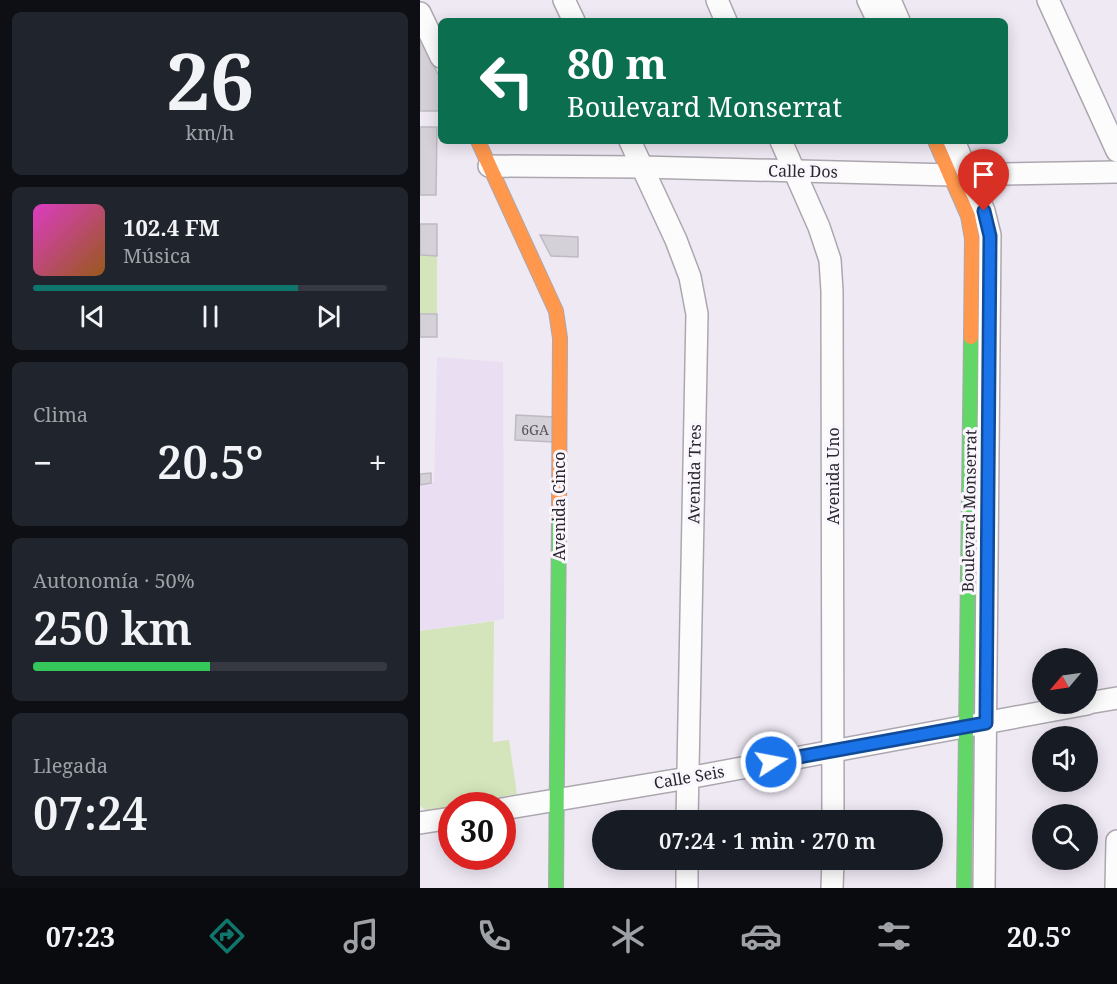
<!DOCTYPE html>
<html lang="es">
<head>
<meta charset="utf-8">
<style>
  body { margin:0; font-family:"Noto Serif",serif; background:#20242c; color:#f1f3f6; height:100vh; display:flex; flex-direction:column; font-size:22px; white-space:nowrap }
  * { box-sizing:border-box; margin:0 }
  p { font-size:20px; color:#9ea1a6 }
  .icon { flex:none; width:33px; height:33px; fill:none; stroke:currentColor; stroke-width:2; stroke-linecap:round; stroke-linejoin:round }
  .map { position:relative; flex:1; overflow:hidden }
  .details { display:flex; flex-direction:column; gap:12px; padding:12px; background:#0d0f14; width:420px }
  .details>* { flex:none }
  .guide { position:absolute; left:18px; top:18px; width:570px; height:126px; border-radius:9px; box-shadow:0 3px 15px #0003; background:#0b6e4f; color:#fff; overflow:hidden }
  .needle { width:39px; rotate:241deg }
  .tools { position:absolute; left:612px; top:648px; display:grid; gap:12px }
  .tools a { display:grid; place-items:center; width:66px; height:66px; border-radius:50%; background:#171b24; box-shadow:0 3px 15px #0003; font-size:30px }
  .speed { position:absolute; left:18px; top:792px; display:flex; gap:12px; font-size:30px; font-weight:700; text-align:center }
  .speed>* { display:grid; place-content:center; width:78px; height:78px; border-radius:50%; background:#171b24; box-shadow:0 3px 15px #0003; line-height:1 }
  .speed .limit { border:9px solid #d22; background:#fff; color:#111 }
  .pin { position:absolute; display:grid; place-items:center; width:51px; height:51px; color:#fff; margin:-62px -26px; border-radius:50% 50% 50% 0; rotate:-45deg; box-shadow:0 0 6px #0007 }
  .pin .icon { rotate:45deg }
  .me { position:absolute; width:66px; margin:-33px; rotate:79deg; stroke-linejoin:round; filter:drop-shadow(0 0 4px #0008) }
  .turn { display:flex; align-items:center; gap:21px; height:126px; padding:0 30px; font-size:27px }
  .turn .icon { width:78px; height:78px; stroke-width:2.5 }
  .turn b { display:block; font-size:42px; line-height:51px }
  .big { font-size:45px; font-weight:600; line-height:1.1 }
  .details .widget { flex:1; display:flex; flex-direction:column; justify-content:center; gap:9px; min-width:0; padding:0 21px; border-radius:9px; background:#20242c }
  .details .dial { align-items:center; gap:0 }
  .dial b { font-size:78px; line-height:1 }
  .song { display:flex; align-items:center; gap:18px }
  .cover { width:72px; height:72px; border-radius:9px; background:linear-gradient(135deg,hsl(310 70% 55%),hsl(30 70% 35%)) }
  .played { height:6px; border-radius:3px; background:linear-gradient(90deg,#0f766e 75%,#363941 75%) }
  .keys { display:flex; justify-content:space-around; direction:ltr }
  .heat { display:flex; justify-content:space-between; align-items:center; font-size:33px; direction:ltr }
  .charge { height:9px; border-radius:4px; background:linear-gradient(90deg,#34c759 50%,#363941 0) }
  .trip { position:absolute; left:172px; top:810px; width:351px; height:60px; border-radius:30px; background:#171b24; box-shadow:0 3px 15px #0003; font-weight:600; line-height:60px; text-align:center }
  .menu { display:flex; height:96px; justify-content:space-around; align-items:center; background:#090b0e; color:#9ea1a6 }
  .menu .icon { width:42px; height:42px }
  .menu .active { color:#0f766e }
  .menu b { font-size:27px; color:#f1f3f6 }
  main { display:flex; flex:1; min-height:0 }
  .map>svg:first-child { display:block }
  .built { fill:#eadff2 }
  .green { fill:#d4e5bb }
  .building { fill:#d5d1d8; stroke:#bfbac2; stroke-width:1.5 }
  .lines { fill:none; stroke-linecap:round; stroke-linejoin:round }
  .street-casing { stroke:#aca7af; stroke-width:24 }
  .fast-casing { stroke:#aca7af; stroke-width:16 }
  .slow-casing { stroke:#aca7af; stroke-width:16 }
  .street { stroke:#fdfcfd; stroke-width:21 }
  .fast { stroke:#63d668; stroke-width:14 }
  .slow { stroke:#ff974d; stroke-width:14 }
  .route-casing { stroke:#114b97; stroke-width:15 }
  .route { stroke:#1a73e8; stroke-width:10 }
  .labels { text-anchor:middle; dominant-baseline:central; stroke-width:6; stroke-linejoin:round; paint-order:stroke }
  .number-label { font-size:14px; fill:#565259 }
  .street-label { font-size:16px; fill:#2b272e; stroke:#faf6fd }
</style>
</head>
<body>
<main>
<section class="details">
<div class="widget dial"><b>26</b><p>km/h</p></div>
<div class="widget">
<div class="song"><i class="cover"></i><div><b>102.4 FM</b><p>Música</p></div></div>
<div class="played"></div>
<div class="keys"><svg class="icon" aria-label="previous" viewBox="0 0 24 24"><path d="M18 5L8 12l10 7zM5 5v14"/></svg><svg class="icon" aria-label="pause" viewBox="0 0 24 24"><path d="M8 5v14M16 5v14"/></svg><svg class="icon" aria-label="next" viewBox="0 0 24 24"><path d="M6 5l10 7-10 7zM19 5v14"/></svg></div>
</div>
<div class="widget"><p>Clima</p>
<div class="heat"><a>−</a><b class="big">20.5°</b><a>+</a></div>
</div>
<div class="widget"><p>Autonomía · 50%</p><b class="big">250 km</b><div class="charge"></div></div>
<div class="widget"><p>Llegada</p><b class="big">07:24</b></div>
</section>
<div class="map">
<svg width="697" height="888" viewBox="0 0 697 888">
  <rect width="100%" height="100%" fill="#efe9f4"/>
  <path class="built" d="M17,357L83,362L84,619L0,631V485L14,482Z"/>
  <g class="green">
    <rect x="0" y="224" width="17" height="90"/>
    <path d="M74,621L73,742L89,740L97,794L7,811L0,806V631Z"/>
  </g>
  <g class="building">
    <path d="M0,39L21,80V111H0Z"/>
    <path d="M0,127H17L16,195H0Z"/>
    <path d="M0,224H17V256L0,255Z"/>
    <path d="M120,235L158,237V257L131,256Z"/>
    <rect x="0" y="314" width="17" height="23"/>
    <path d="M96,415L134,417L133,442L95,440Z"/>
    <path d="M11,473V483L0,485V474Z"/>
  </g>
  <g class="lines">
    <g class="street-casing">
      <g id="street">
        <path d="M144,0L154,21"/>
        <path d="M297,0L306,21"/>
        <path d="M448,0L458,21"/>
        <path d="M470,0L479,21"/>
        <path d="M628,0L697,151"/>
        <path d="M0,13L21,57"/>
        <path d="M210,141L256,240L270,277L277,314L267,820"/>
        <path d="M361,141L399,227L410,260L412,291L413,820"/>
        <path d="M534,141L564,211L570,235L564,888"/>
        <path d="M69,166L222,167L531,175L697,172"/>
        <path d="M668,703L697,698"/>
        <path d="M82,809L268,778L667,704"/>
        <path d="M0,823L32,818"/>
        <path d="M267,888V860"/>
        <path d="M412,888L413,860"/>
        <path d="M696,888L697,841"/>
      </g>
    </g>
    <g class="fast-casing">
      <g id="fast">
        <path d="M136,888L139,515"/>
        <path d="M544,888L551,337"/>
      </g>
    </g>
    <g class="slow-casing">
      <g id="slow">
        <path d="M58,141L136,311L140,338L139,515"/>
        <path d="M515,141L548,216L552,239L551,337"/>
      </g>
    </g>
    <use href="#street" class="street"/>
    <use href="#fast" class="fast"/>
    <use href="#slow" class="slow"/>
  </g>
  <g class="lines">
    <g class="route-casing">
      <path id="route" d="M351,762L566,723L570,236L564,211"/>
    </g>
    <use href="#route" class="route"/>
  </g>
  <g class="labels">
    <g class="number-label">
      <text x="115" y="429">6GA</text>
    </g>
    <g class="street-label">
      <text transform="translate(383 171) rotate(1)">Calle Dos</text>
      <text transform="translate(274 474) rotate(-89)">Avenida Tres</text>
      <text transform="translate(413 476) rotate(-90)">Avenida Uno</text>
      <text transform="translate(139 506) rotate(-90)">Avenida Cinco</text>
      <text transform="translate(549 511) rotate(-89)">Boulevard Monserrat</text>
      <text transform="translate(269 777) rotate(-10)">Calle Seis</text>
    </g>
  </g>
</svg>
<div class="tools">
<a><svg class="needle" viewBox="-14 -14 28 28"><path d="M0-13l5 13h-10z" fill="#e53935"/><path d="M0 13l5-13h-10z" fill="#9ea1a6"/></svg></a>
<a><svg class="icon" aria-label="sound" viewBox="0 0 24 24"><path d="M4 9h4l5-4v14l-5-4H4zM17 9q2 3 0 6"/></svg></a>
<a><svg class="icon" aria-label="search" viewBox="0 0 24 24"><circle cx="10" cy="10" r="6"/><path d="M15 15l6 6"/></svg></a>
</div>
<div class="speed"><div class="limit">30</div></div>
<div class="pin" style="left:564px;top:211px;background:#d93025"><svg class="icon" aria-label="arrive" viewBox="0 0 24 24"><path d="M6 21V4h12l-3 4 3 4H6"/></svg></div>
<svg class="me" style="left:351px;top:762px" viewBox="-20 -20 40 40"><circle r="17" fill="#1a73e8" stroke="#fff" stroke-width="3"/><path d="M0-11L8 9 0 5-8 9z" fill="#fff"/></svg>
<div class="trip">07:24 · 1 min · 270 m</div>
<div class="guide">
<div class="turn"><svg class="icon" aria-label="left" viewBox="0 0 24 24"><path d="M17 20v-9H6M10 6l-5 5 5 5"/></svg><div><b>80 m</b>Boulevard Monserrat</div></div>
</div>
</div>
</main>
<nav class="menu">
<b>07:23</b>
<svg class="icon active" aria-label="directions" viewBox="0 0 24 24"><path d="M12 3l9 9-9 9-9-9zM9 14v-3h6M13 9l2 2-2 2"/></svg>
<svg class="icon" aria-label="music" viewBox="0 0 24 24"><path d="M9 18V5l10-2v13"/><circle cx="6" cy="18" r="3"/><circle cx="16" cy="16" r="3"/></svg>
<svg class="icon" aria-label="phone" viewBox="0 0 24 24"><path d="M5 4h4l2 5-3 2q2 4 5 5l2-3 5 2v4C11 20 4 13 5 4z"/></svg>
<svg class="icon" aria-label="climate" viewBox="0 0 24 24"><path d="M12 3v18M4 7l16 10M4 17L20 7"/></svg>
<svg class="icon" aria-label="car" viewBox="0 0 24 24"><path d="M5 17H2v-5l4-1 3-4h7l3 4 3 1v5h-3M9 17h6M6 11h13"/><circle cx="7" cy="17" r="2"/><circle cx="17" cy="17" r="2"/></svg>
<svg class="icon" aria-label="filters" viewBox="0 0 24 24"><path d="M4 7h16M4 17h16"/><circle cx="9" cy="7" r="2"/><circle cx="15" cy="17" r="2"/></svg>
<b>20.5°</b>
</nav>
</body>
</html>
